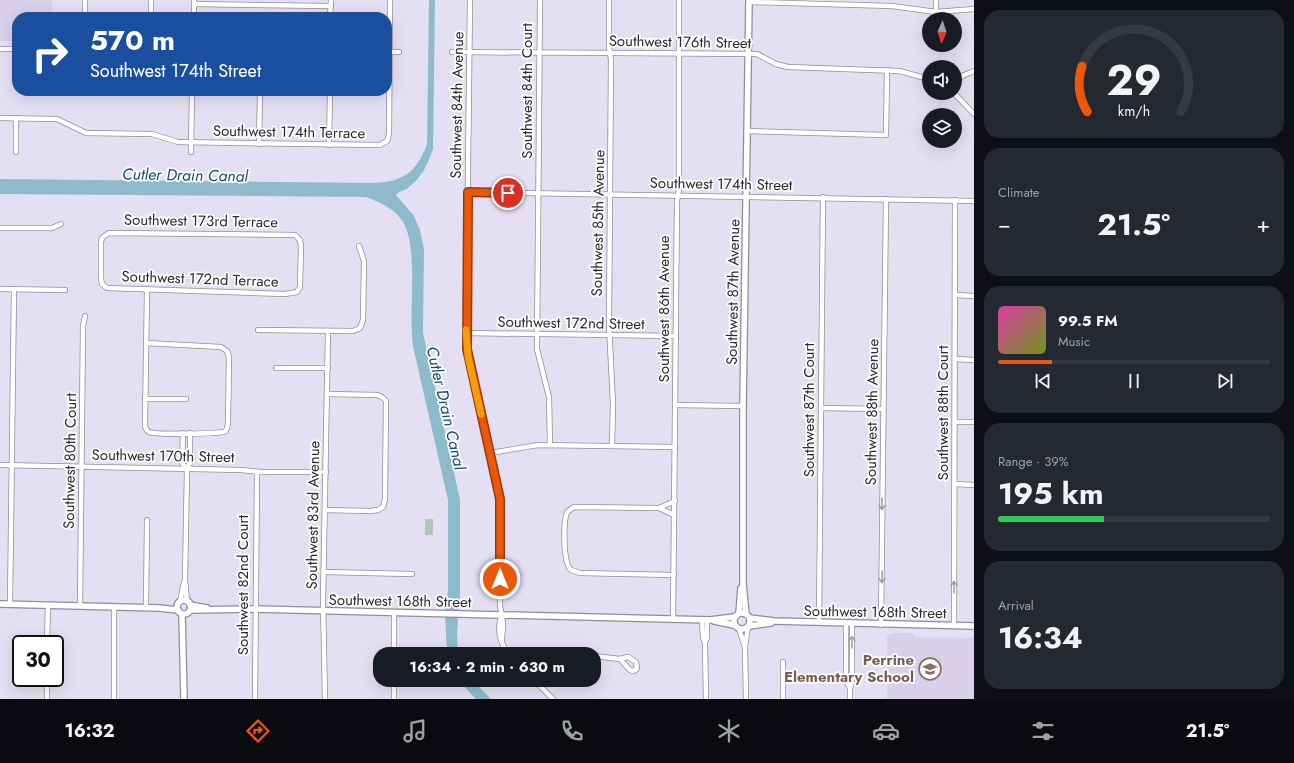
<!DOCTYPE html>
<html lang="en">
<head>
<meta charset="utf-8">
<style>
  body { margin:0; font-family:Jost,sans-serif; background:#242831; color:#f1f3f6; height:100vh; display:flex; flex-direction:column; font-size:15px; white-space:nowrap }
  * { box-sizing:border-box; margin:0 }
  p { font-size:13px; color:#9ea1a6 }
  .icon { flex:none; width:22px; height:22px; fill:none; stroke:currentColor; stroke-width:2; stroke-linecap:round; stroke-linejoin:round }
  .map { position:relative; flex:1; overflow:hidden }
  .drawer { display:flex; flex-direction:column; gap:10px; padding:10px; background:#0d0f14; width:320px }
  .drawer>* { flex:none }
  .top-card { position:absolute; left:12px; top:12px; width:380px; height:84px; border-radius:16px; box-shadow:0 4px 16px #0002; background:#1a4fa0; color:#fff; overflow:hidden }
  .needle { width:26px; rotate:183deg }
  .tools { position:absolute; left:922px; top:12px; display:grid; gap:8px }
  .tools a { display:grid; place-items:center; width:40px; height:40px; border-radius:50%; background:#171b24; box-shadow:0 4px 16px #0002; font-size:20px }
  .speed { position:absolute; left:12px; top:635px; display:flex; gap:8px; font-size:20px; font-weight:700; text-align:center }
  .speed>* { display:grid; place-content:center; width:52px; height:52px; border-radius:50%; background:#171b24; box-shadow:0 4px 16px #0002; line-height:1 }
  .speed .limit { border:2px solid #111; border-radius:6px; background:#fff; color:#111 }
  .pin { position:absolute; display:grid; place-items:center; width:34px; height:34px; color:#fff; margin:-17px; border:2px solid #fff; border-radius:50%; box-shadow:0 1px 4px #0007 }
  .me { position:absolute; width:44px; margin:-22px; rotate:0deg; stroke-linejoin:round; filter:drop-shadow(0 0 3px #0008) }
  .turn { display:flex; align-items:center; gap:14px; height:84px; padding:0 12px; font-size:18px }
  .turn .icon { width:52px; height:52px; stroke-width:2.5 }
  .turn b { display:block; font-size:28px; line-height:34px }
  .big { font-size:30px; font-weight:700; line-height:1.1 }
  .drawer .widget { flex:1; display:flex; flex-direction:column; justify-content:center; gap:6px; min-width:0; padding:0 14px; border-radius:16px; background:#242831 }
  .drawer .dial { align-items:center; gap:0 }
  .dial svg { height:104px; overflow:visible; fill:none; stroke:#363941; stroke-width:7; stroke-linecap:round; text-anchor:middle }
  .dial text { fill:#f1f3f6; stroke:none }
  .song { display:flex; align-items:center; gap:12px }
  .cover { width:48px; height:48px; border-radius:6px; background:linear-gradient(135deg,hsl(320 70% 55%),hsl(80 70% 35%)) }
  .played { height:4px; border-radius:2px; background:linear-gradient(90deg,#ea580c 20%,#363941 20%) }
  .keys { display:flex; justify-content:space-around; direction:ltr }
  .heat { display:flex; justify-content:space-between; align-items:center; font-size:22px; direction:ltr }
  .charge { height:6px; border-radius:3px; background:linear-gradient(90deg,#34c759 39%,#363941 0) }
  .trip { position:absolute; left:373px; top:647px; width:228px; height:40px; border-radius:16px; background:#171b24; box-shadow:0 4px 16px #0002; font-weight:700; line-height:40px; text-align:center }
  .tab-bar { display:flex; height:64px; justify-content:space-around; align-items:center; background:#090b0e; color:#9ea1a6 }
  .tab-bar .icon { width:28px; height:28px }
  .tab-bar .current { color:#ea580c }
  .tab-bar b { font-size:18px; color:#f1f3f6 }
  main { display:flex; flex:1; min-height:0 }
  .map>svg:first-child { display:block }
  .built { fill:#d8d1e9 }
  .green { fill:#b2c6b4 }
  .water { fill:#8dbbcb }
  .lines { fill:none; stroke-linecap:round; stroke-linejoin:round }
  .minor-casing { stroke:#908c9c; stroke-width:6 }
  .tertiary-casing { stroke:#908c9c; stroke-width:8 }
  .minor { stroke:#fff; stroke-width:4.5 }
  .tertiary { stroke:#fff; stroke-width:5.5 }
  .oneway { stroke:#a09fa2 }
  .route-casing { stroke:#983908; stroke-width:10 }
  .route { stroke:#ea580c; stroke-width:7 }
  .slow { stroke:#f59e0b; stroke-width:7 }
  .labels { text-anchor:middle; dominant-baseline:central; stroke-width:3.5; stroke-linejoin:round; paint-order:stroke }
  .street-label { font-size:15px; fill:#2c2a30; stroke:#fff }
  .education-label { font-size:15px; font-weight:bold; fill:#785e54; stroke:#fff; text-anchor:end }
  .water-label { font-size:16px; font-style:italic; fill:#0f4f61; stroke:#fff }
</style>
</head>
<body>
<main>
<div class="map">
<svg width="974" height="699" viewBox="0 0 974 699">
  <rect width="100%" height="100%" fill="#e4dff2"/>
  <g class="built">
    <path d="M0,0H52V17H17V41H0Z"/>
    <path d="M891,633H912L915,637L970,638L974,635V699H887V637Z"/>
  </g>
  <rect class="green" x="425" y="519" width="8" height="16"/>
  <g class="water">
    <path d="M429,0H435L433,149C428,164 422,177 409,187C405,191 398,191 396,195L414,216L420,230L424,249L423,333L460,500V593L457,632L458,654H447L445,612L448,591V500L413,346C408,313 419,248 403,222C395,209 380,202 366,197L0,194V179L373,183C403,182 417,172 427,144Z"/>
    <path d="M458,680H472L491,699H476Z"/>
  </g>
  <g class="lines">
    <g class="minor-casing">
      <g id="minor">
        <path d="M470,0L466,342L470,365L500,499V605L503,624L502,639"/>
        <path d="M540,0L537,349L549,397L550,445"/>
        <path d="M609,0V47L611,60L609,325L613,404L612,446"/>
        <path d="M749,2L892,6L936,12L974,9"/>
        <path d="M194,4L331,6"/>
        <path d="M936,12V0"/>
        <path d="M85,17V0"/>
        <path d="M151,17V0"/>
        <path d="M194,17V0"/>
        <path d="M330,17L331,0"/>
        <path d="M0,49H17"/>
        <path d="M387,52H399"/>
        <path d="M452,52L757,54L776,64L788,67L899,71L929,79"/>
        <path d="M955,82L962,76L974,71"/>
        <path d="M954,93L974,114"/>
        <path d="M0,118L57,119L86,133L152,134L178,142L380,145L387,141L389,134L390,0"/>
        <path d="M747,131L886,135L887,70"/>
        <path d="M259,144L260,91"/>
        <path d="M329,145L330,91"/>
        <path d="M16,152V118"/>
        <path d="M191,152L192,91"/>
        <path d="M468,192L974,201"/>
        <path d="M0,228H52L61,224"/>
        <path d="M109,233L295,235L300,240L301,247L300,287L297,292L285,294L107,288L102,284L101,279V241L103,237Z"/>
        <path d="M0,289L65,290"/>
        <path d="M955,295L974,296"/>
        <path d="M258,330L353,331L360,328L363,320L364,261L359,246"/>
        <path d="M466,333L676,336"/>
        <path d="M146,343L221,347L227,351L229,357L228,424L226,431C221,434 156,435 149,432C146,430 145,427 145,424L147,289"/>
        <path d="M955,359L974,360"/>
        <path d="M276,368H328"/>
        <path d="M145,399H186"/>
        <path d="M675,405L743,406"/>
        <path d="M821,408L883,409"/>
        <path d="M955,422H974"/>
        <path d="M183,433L182,463L187,469"/>
        <path d="M490,453L538,445L675,447"/>
        <path d="M0,465L241,470L260,472H326"/>
        <path d="M955,484L974,485"/>
        <path d="M659,508L674,515"/>
        <path d="M325,510L371,511L378,510L383,507L385,499L386,401L382,397L377,395L327,394"/>
        <path d="M324,572L412,574"/>
        <path d="M674,575L580,573L571,570C563,563 563,523 567,512L574,507L659,508L675,501"/>
        <path d="M180,602L184,582"/>
        <path d="M187,602L185,580L187,469L190,463V433"/>
        <path d="M10,604L14,289"/>
        <path d="M80,606L83,326L85,316"/>
        <path d="M114,607V699"/>
        <path d="M146,607L147,520"/>
        <path d="M502,615C496,629 500,642 508,654"/>
        <path d="M673,619L677,201L679,189V0"/>
        <path d="M702,619L703,638L705,642"/>
        <path d="M819,622L823,197"/>
        <path d="M846,623V680L850,688V699"/>
        <path d="M881,625L886,199"/>
        <path d="M954,626L955,200"/>
        <path d="M739,629L745,647"/>
        <path d="M47,644L48,605"/>
        <path d="M394,654V613"/>
        <path d="M594,656L620,659L628,657L636,662L637,669L633,671L630,670L620,659"/>
        <path d="M783,662V699"/>
        <path d="M47,678V699"/>
        <path d="M394,680V699"/>
        <path d="M534,680L553,699"/>
        <path d="M850,688L852,682V624"/>
        <path d="M255,699L257,472"/>
        <path d="M325,699L323,601L328,331"/>
        <path d="M706,699L705,642L707,638V619"/>
        <path d="M746,699L745,647L748,627"/>
      </g>
    </g>
    <g class="tertiary-casing">
      <g id="tertiary">
        <circle cx="184" cy="607" r="7"/>
        <path d="M0,604L159,608L178,610"/>
        <path d="M190,605L207,608"/>
        <path d="M190,610L255,609L710,620L734,617"/>
        <circle cx="742" cy="621" r="8"/>
        <path d="M739,613L741,588"/>
        <path d="M182,614L184,699"/>
        <path d="M746,614L743,584V406L749,0"/>
        <path d="M750,618L774,621L974,626"/>
        <path d="M714,621L734,625"/>
        <path d="M749,626L771,623"/>
      </g>
    </g>
    <use href="#minor" class="minor"/>
    <use href="#tertiary" class="tertiary"/>
  </g>
  <defs><path id="oneway-shaft" d="M-6 0H5M1.5-3L5.5 0L1.5 3" fill="none" stroke-width="1.6" stroke-linecap="round" stroke-linejoin="round"/></defs>
  <g class="oneway">
    <use href="#oneway-shaft" transform="translate(882 504) rotate(90)"/>
    <use href="#oneway-shaft" transform="translate(882 577) rotate(91)"/>
    <use href="#oneway-shaft" transform="translate(954 587) rotate(-90)"/>
    <use href="#oneway-shaft" transform="translate(852 642) rotate(-91)"/>
  </g>
  <g class="lines">
    <g class="route-casing">
      <path id="route" d="M500,579V499L467,349L468,201V192L508,193"/>
    </g>
    <use href="#route" class="route"/>
    <path class="slow" d="M466,330L468,356L481,414"/>
  </g>
  <defs>
    <g id="school-ring" transform="scale(1.15)"><circle r="9.5" fill="#fff" stroke="#8d6e63" stroke-width="1.5"/><path d="M0-5L7-2L0 1L-7-2ZM-4 1L0 2.5L4 1V4Q0 6-4 4Z" fill="#8d6e63"/></g>
  </defs>
  <g fill-rule="evenodd">
    <use href="#school-ring" x="930" y="669"/>
  </g>
  <g class="labels">
    <g class="street-label">
      <text transform="translate(680 42) rotate(1)">Southwest 176th Street</text>
      <text transform="translate(527 91) rotate(-90)">Southwest 84th Court</text>
      <text transform="translate(457 105) rotate(-89)">Southwest 84th Avenue</text>
      <text transform="translate(289 132) rotate(1)">Southwest 174th Terrace</text>
      <text transform="translate(721 184) rotate(1)">Southwest 174th Street</text>
      <text transform="translate(201 221) rotate(1)">Southwest 173rd Terrace</text>
      <text transform="translate(598 223) rotate(-89)">Southwest 85th Avenue</text>
      <text transform="translate(200 279) rotate(2)">Southwest 172nd Terrace</text>
      <text transform="translate(733 292) rotate(-89)">Southwest 87th Avenue</text>
      <text transform="translate(664 309) rotate(-90)">Southwest 86th Avenue</text>
      <text transform="translate(571 323) rotate(1)">Southwest 172nd Street</text>
      <text transform="translate(809 410) rotate(-90)">Southwest 87th Court</text>
      <text transform="translate(872 412) rotate(-89)">Southwest 88th Avenue</text>
      <text transform="translate(943 413) rotate(-90)">Southwest 88th Court</text>
      <text transform="translate(163 456) rotate(1)">Southwest 170th Street</text>
      <text transform="translate(70 461) rotate(-89)">Southwest 80th Court</text>
      <text transform="translate(313 515) rotate(-89)">Southwest 83rd Avenue</text>
      <text transform="translate(243 585) rotate(-90)">Southwest 82nd Court</text>
      <text transform="translate(400 601) rotate(1)">Southwest 168th Street</text>
      <text transform="translate(875 612) rotate(1)">Southwest 168th Street</text>
    </g>
    <g class="education-label">
      <text x="914" y="660">Perrine<tspan x="914" dy="17">Elementary School</tspan></text>
    </g>
    <g class="water-label">
      <text transform="translate(185 175) rotate(1)">Cutler Drain Canal</text>
      <text transform="translate(446 408) rotate(77)">Cutler Drain Canal</text>
    </g>
  </g>
</svg>
<div class="tools">
<a><svg class="needle" viewBox="-14 -14 28 28"><path d="M0-13l5 13h-10z" fill="#e53935"/><path d="M0 13l5-13h-10z" fill="#9ea1a6"/></svg></a>
<a><svg class="icon" aria-label="sound" viewBox="0 0 24 24"><path d="M4 9h4l5-4v14l-5-4H4zM17 9q2 3 0 6"/></svg></a>
<a><svg class="icon" aria-label="layers" viewBox="0 0 24 24"><path d="M12 4l9 5-9 5-9-5zM3 14l9 5 9-5"/></svg></a>
</div>
<div class="speed"><div class="limit">30</div></div>
<div class="pin" style="left:508px;top:193px;background:#d93025"><svg class="icon" aria-label="arrive" viewBox="0 0 24 24"><path d="M6 21V4h12l-3 4 3 4H6"/></svg></div>
<svg class="me" style="left:500px;top:579px" viewBox="-20 -20 40 40"><circle r="17" fill="#ea580c" stroke="#fff" stroke-width="3"/><path d="M0-11L8 9 0 5-8 9z" fill="#fff"/></svg>
<div class="trip">16:34 · 2 min · 630 m</div>
<div class="top-card">
<div class="turn"><svg class="icon" aria-label="right" viewBox="0 0 24 24"><path d="M7 20v-9h11M14 6l5 5-5 5"/></svg><div><b>570 m</b>Southwest 174th Street</div></div>
</div>
</div>
<section class="drawer">
<div class="widget dial"><svg viewBox="0 0 100 80">
<path d="M14 69A42 42 0 1 1 86 69"/>
<path d="M14 69A42 42 0 0 1 10 34" stroke="#ea580c"/>
<text x="50" y="56" font-size="32" font-weight="700">29</text>
<text x="50" y="72" font-size="11">km/h</text>
</svg></div>
<div class="widget"><p>Climate</p>
<div class="heat"><a>−</a><b class="big">21.5°</b><a>+</a></div>
</div>
<div class="widget">
<div class="song"><i class="cover"></i><div><b>99.5 FM</b><p>Music</p></div></div>
<div class="played"></div>
<div class="keys"><svg class="icon" aria-label="previous" viewBox="0 0 24 24"><path d="M18 5L8 12l10 7zM5 5v14"/></svg><svg class="icon" aria-label="pause" viewBox="0 0 24 24"><path d="M8 5v14M16 5v14"/></svg><svg class="icon" aria-label="next" viewBox="0 0 24 24"><path d="M6 5l10 7-10 7zM19 5v14"/></svg></div>
</div>
<div class="widget"><p>Range · 39%</p><b class="big">195 km</b><div class="charge"></div></div>
<div class="widget"><p>Arrival</p><b class="big">16:34</b></div>
</section>
</main>
<nav class="tab-bar">
<b>16:32</b>
<svg class="icon current" aria-label="directions" viewBox="0 0 24 24"><path d="M12 3l9 9-9 9-9-9zM9 14v-3h6M13 9l2 2-2 2"/></svg>
<svg class="icon" aria-label="music" viewBox="0 0 24 24"><path d="M9 18V5l10-2v13"/><circle cx="6" cy="18" r="3"/><circle cx="16" cy="16" r="3"/></svg>
<svg class="icon" aria-label="phone" viewBox="0 0 24 24"><path d="M5 4h4l2 5-3 2q2 4 5 5l2-3 5 2v4C11 20 4 13 5 4z"/></svg>
<svg class="icon" aria-label="climate" viewBox="0 0 24 24"><path d="M12 3v18M4 7l16 10M4 17L20 7"/></svg>
<svg class="icon" aria-label="car" viewBox="0 0 24 24"><path d="M5 17H2v-5l4-1 3-4h7l3 4 3 1v5h-3M9 17h6M6 11h13"/><circle cx="7" cy="17" r="2"/><circle cx="17" cy="17" r="2"/></svg>
<svg class="icon" aria-label="filters" viewBox="0 0 24 24"><path d="M4 7h16M4 17h16"/><circle cx="9" cy="7" r="2"/><circle cx="15" cy="17" r="2"/></svg>
<b>21.5°</b>
</nav>
</body>
</html>
